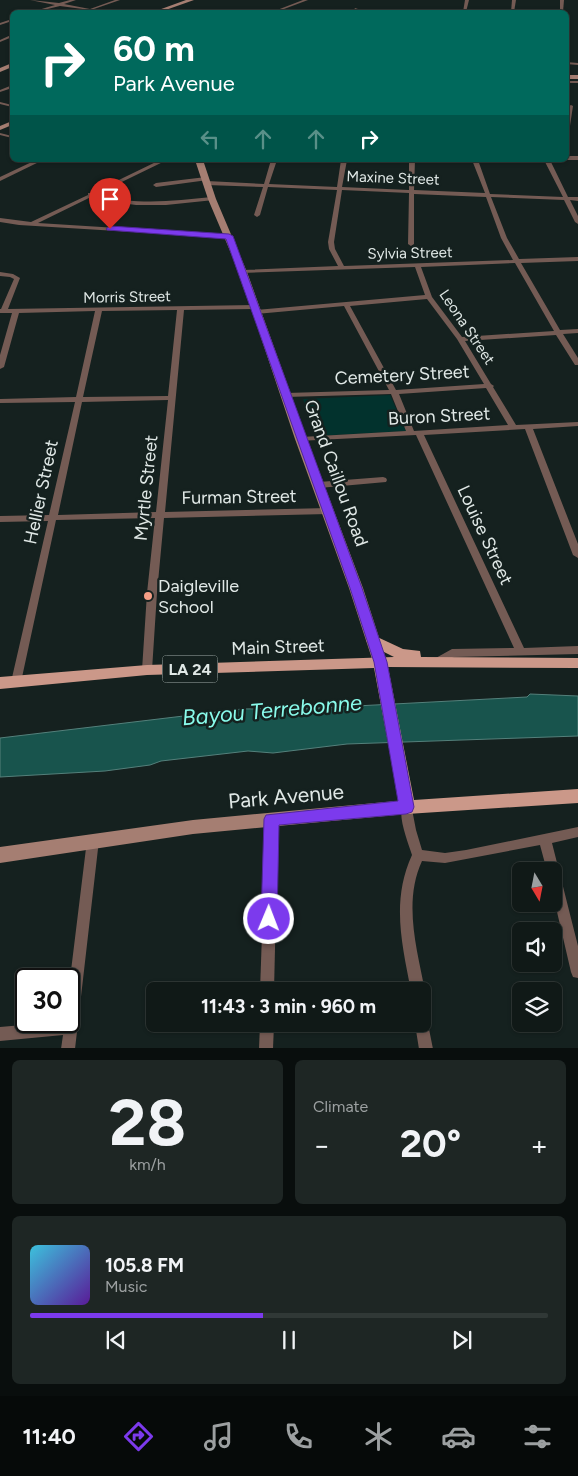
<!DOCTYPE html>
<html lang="en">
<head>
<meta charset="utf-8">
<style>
  body { margin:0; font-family:Figtree,sans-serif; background:#1e2624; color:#f1f3f6; height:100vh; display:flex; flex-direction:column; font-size:19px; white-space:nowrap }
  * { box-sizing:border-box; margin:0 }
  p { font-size:16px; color:#9ca0a1 }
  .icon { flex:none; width:28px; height:28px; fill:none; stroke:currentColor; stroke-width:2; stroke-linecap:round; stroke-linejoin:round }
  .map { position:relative; height:1048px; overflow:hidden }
  .details { display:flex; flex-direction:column; gap:12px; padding:12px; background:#090e0d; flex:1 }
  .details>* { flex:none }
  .banner { position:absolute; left:10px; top:10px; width:559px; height:152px; border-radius:8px; box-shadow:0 1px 4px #0004,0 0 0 1px #303836; background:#00695c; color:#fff; overflow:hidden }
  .needle { width:32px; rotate:170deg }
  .buttons { position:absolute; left:512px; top:862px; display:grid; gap:10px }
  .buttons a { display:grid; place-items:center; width:50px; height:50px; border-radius:8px; background:#101917; box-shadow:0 1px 4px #0004,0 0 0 1px #303836; font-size:25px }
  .speed { position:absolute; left:15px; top:968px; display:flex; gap:10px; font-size:25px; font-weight:700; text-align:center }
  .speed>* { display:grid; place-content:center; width:65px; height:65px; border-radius:50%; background:#101917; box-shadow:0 1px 4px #0004,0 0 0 1px #303836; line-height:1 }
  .speed .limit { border:2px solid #111; border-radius:8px; background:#fff; color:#111 }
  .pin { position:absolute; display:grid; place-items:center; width:42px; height:42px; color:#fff; margin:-51px -21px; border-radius:50% 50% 50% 0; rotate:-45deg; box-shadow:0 0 5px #0007 }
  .pin .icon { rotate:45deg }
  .me { position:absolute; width:55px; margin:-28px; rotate:1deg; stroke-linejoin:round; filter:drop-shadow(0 0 4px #0008) }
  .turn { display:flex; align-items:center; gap:18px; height:105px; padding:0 20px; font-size:22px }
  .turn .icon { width:65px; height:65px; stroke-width:2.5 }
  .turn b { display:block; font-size:35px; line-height:42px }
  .lanes { display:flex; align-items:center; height:48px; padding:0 20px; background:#0003; justify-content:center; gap:25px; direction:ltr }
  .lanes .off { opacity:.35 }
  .big { font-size:38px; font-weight:700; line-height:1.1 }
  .details .tile { flex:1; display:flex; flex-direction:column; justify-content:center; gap:8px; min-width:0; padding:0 18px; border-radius:8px; background:#1e2624 }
  .details .dial { align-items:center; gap:0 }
  .dial b { font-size:65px; line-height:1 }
  .song { display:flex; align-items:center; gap:15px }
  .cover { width:60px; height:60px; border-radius:8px; background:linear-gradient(135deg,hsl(190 70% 55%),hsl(270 70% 35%)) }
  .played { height:5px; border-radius:2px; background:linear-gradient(90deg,#7c3aed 45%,#303836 45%) }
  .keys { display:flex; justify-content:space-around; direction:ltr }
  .heat { display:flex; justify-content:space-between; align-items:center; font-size:28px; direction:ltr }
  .details .tiles { flex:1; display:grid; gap:12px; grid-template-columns:1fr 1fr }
  .tile:last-child { grid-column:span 2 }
  .trip { position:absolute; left:146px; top:982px; width:285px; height:50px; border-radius:8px; background:#101917; box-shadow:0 1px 4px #0004,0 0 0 1px #303836; font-weight:700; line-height:50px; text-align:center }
  .tab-bar { display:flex; height:80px; justify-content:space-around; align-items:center; background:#060a09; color:#9ca0a1 }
  .tab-bar .icon { width:35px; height:35px }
  .tab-bar .active { color:#7c3aed }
  .tab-bar b { font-size:22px; color:#f1f3f6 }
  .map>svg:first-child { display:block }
  .green { fill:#02322d }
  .water { fill:#18544d; stroke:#54807b }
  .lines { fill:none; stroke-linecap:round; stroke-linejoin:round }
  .minor { fill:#745b54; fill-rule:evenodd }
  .secondary { fill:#a57e72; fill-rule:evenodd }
  .primary { fill:#cb9889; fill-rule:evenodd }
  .route { fill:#7c3aed; stroke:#51269a }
  .poi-dot { fill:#f49e86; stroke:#15211f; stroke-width:2 }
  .labels { text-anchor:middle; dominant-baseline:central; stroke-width:5; stroke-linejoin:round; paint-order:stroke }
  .far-street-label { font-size:15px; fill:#e0e8e6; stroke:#15211f }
  .shield { fill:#15211f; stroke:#a3acaa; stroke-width:1 }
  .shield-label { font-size:16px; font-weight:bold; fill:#e0e8e6 }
  .street-label { font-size:18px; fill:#e0e8e6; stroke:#15211f }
  .poi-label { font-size:18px; fill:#e0e8e6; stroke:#15211f; text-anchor:start }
  .near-street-label { font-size:21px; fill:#e0e8e6; stroke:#15211f }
  .near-water-label { font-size:22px; font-style:italic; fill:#89fbeb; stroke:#15211f }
</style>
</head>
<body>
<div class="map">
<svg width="578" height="1049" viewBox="0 0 578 1049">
  <rect width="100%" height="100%" fill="#15211f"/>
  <path class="green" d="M390,395L406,431L315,436L303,399Z"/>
  <path class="water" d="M530,694L578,696V736L347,744L273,753L248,751L161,761L150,765L105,771L0,777V738L242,709L318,708L527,697Z"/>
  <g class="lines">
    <g class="minor">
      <path d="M30,0L59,3L70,0H76L64,4L90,9L115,0H120L94,9L105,11V12L60,6L35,12V11L55,5Z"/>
      <path d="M303,0H308L276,12H272Z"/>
      <path d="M465,0H469L466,12H463Z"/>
      <path d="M512,0H516L514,12H511Z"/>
      <path d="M560,0H564L563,12H560Z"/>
      <path d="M355,8L358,9L356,12H353Z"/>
      <path d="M12,19V21L0,25V23Z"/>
      <path d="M11,35H12V37L0,42V40Z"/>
      <path d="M566,62L578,63V65L566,64Z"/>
      <rect x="566" y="81" width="12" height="2"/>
      <path d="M10,86H12V88L0,92V90Z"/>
      <path d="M0,102L12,105V107L0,104Z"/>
      <path d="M571,105L573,106L568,139L566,140V122L569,106Z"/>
      <path d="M0,133L12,136V138L0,135Z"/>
      <rect x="566" y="156" width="12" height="4"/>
      <path d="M36,160H43L0,181V177Z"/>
      <path d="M160,160H167L97,194C135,206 173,201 212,197L215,199L214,200L166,205H136L121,203L93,196L38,223L229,235L232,237L231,238L19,225L0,222V218L31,222L88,195V193H92Z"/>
      <path d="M271,160H277L269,184L337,187L341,160H347L342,187L409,190V160H415L414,190L485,193L472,160H478L490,194L563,197L544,160H550L568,197H578V201L570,200L578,216V224L575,222L564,200L491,197L507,238L519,259L578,257V261L521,263L560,330L578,329V333L563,334L578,358V365H575L556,335L465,341L491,384L494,386L493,387L516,425L578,422V426L533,429L578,544V558L573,555L525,429L424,435L524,648L578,646V654L454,657C448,660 442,667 434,665L433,662L434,659L452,649L514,648L416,435L298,441L297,439L301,437L406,431L391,394L286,397L282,395L286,393L389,390L344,306L256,314L253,312L256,310L425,295L415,267L241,273L240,272L243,270L338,266L329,249L328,242L337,190L268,187L260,215L257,217L254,215L263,187L207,185L204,183L207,181L264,184ZM342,190L409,193L408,244L411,246L414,244V194L486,197L501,238L513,260L344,266L335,249L334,242ZM515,263L554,331L462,337L432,297L421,267ZM427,299L457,339L484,384L396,390L350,306ZM486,388L508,425L414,431L399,394Z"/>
      <path d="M206,177L209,179L208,180L156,187L153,185L156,183Z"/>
      <path d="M0,272L13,274L20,278L8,309L254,305L257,307L254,309L184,310L165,512L328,508L332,511L328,514L164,518L157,593L152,670L151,673L147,674L143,673L142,670L147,593L155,518L56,520L21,682L20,685L16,686L12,685L11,682L48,521L0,522V516L49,515L75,402L0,403V399L76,397L95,311L19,313L4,367L0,369V355L12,313H0V309H1L14,279L10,277L0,276ZM177,310L168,396L83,397L102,311ZM168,400L156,512L58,515L82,402Z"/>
      <path d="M383,477L386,478L387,480L386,482L319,488L315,485L319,482Z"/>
      <path d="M407,802L411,804L416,830L422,850L445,853L466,850L578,827V837L552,843L578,946V978L573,977L571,972L554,899V871H547L540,845L445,863L422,861C403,902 417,949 425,991L422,996V991H411C402,944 391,901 412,855C408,842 397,816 403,804Z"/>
      <path d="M272,814L276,815L278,819L274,991H260L266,819L268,815Z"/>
      <path d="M93,835L97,836L99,840L75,1049H61L63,1035L0,1041V1027L69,1021V987L87,840L89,836Z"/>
      <path d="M422,1017L427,1019L433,1049H419L415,1024H422Z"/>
      <path d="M260,1024H274L273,1049H259Z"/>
    </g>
    <g class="secondary">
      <path d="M186,0H194L160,12H153Z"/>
      <path d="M12,63V67L0,72V68Z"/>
      <rect x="566" y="75" width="12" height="4"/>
      <path d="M12,121V125L0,130V126Z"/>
      <path d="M195,160H203L216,199L247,272L307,439L363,588L387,662L385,666L380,667L375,666L373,662L349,588L295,439L239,272L208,199Z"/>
      <path d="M407,800L413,802L415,807L413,812L407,814L193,834L0,863V847L193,820Z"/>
    </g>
    <path class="primary" d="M373,635L403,649L420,651L421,657L578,658V668L388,667L414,800L578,789V803L407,814L401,812L374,668L147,675L0,689V677L147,665L394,657L368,644L366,640L368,636Z"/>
  </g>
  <path class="route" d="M110,226L229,234L233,236L362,588L387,662L414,807L412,812L406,814L279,825L277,919L275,924L269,927L263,924L261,919L264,819L266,815L398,801L374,662L350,588L226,239L107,230L106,229Z"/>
  <circle class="poi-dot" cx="148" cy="596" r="5"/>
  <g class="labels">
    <g class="far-street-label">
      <text transform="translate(393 178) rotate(2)">Maxine Street</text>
      <text transform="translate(410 253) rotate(-1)">Sylvia Street</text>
      <text transform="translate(127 297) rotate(-1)">Morris Street</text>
      <text transform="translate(467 327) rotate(56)">Leona Street</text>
    </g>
    <rect class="shield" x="162.5" y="655.5" width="55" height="27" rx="4"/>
    <g class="shield-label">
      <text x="190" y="669">LA 24</text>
    </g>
    <g class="street-label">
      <text transform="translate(402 375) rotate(-3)">Cemetery Street</text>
      <text transform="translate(439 416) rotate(-3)">Buron Street</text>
      <text transform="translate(336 473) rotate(70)">Grand Caillou Road</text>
      <text transform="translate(146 488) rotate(-84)">Myrtle Street</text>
      <text transform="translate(41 492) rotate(-78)">Hellier Street</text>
      <text transform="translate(239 497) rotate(-1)">Furman Street</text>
      <text transform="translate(485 535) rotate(65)">Louise Street</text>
      <text transform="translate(278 647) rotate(-2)">Main Street</text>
    </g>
    <g class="poi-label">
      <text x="158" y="586">Daigleville<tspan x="158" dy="21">School</tspan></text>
    </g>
    <g class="near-street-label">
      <text transform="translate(286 796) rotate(-5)">Park Avenue</text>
    </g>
    <g class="near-water-label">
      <text transform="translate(272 710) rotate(-5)">Bayou Terrebonne</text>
    </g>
  </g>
</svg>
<div class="buttons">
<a><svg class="needle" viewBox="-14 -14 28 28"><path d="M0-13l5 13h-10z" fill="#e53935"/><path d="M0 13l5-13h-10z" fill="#9ca0a1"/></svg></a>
<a><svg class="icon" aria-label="sound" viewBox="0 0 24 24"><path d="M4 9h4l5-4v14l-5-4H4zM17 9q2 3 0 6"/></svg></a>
<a><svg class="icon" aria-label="layers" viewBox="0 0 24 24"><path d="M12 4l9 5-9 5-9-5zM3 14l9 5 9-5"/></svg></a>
</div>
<div class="speed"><div class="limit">30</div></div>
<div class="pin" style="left:110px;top:229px;background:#d93025"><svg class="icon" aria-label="arrive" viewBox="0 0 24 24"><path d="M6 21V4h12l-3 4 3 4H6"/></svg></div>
<svg class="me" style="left:269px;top:919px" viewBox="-20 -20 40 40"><circle r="17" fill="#7c3aed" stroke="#fff" stroke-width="3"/><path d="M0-11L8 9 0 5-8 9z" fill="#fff"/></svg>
<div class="trip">11:43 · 3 min · 960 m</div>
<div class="banner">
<div class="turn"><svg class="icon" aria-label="right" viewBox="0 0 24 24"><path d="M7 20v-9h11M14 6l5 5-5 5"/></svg><div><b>60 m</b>Park Avenue</div></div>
<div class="lanes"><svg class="icon off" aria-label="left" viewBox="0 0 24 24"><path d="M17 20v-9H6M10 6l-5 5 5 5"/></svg><svg class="icon off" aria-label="ahead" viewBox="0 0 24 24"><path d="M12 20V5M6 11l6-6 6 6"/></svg><svg class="icon off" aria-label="ahead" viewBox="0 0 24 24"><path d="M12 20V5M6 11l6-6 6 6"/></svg><svg class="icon" aria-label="right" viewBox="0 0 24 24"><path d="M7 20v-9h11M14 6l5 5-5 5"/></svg></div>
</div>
</div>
<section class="details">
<div class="tiles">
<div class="tile dial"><b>28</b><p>km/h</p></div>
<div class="tile"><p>Climate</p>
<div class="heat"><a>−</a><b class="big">20°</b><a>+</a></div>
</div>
<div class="tile">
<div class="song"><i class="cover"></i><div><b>105.8 FM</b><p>Music</p></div></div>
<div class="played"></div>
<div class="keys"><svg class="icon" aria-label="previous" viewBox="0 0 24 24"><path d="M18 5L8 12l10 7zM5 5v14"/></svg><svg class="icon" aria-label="pause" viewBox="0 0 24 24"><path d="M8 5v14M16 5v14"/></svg><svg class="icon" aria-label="next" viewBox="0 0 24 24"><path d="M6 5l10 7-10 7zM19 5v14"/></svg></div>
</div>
</div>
</section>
<nav class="tab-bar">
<b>11:40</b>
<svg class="icon active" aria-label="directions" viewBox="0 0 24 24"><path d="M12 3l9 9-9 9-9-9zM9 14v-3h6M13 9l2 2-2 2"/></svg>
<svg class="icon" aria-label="music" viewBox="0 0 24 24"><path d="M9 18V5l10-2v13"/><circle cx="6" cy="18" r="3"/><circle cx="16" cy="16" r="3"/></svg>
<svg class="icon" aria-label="phone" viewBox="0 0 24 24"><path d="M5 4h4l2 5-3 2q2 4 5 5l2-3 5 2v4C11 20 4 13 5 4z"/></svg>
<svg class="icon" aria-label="climate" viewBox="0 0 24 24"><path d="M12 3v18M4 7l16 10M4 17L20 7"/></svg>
<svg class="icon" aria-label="car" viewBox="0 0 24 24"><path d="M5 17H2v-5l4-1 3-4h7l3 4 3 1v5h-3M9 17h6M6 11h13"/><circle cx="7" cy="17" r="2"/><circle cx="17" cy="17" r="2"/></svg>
<svg class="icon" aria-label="filters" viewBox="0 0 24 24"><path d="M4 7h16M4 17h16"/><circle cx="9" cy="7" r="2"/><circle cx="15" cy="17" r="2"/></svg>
</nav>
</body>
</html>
